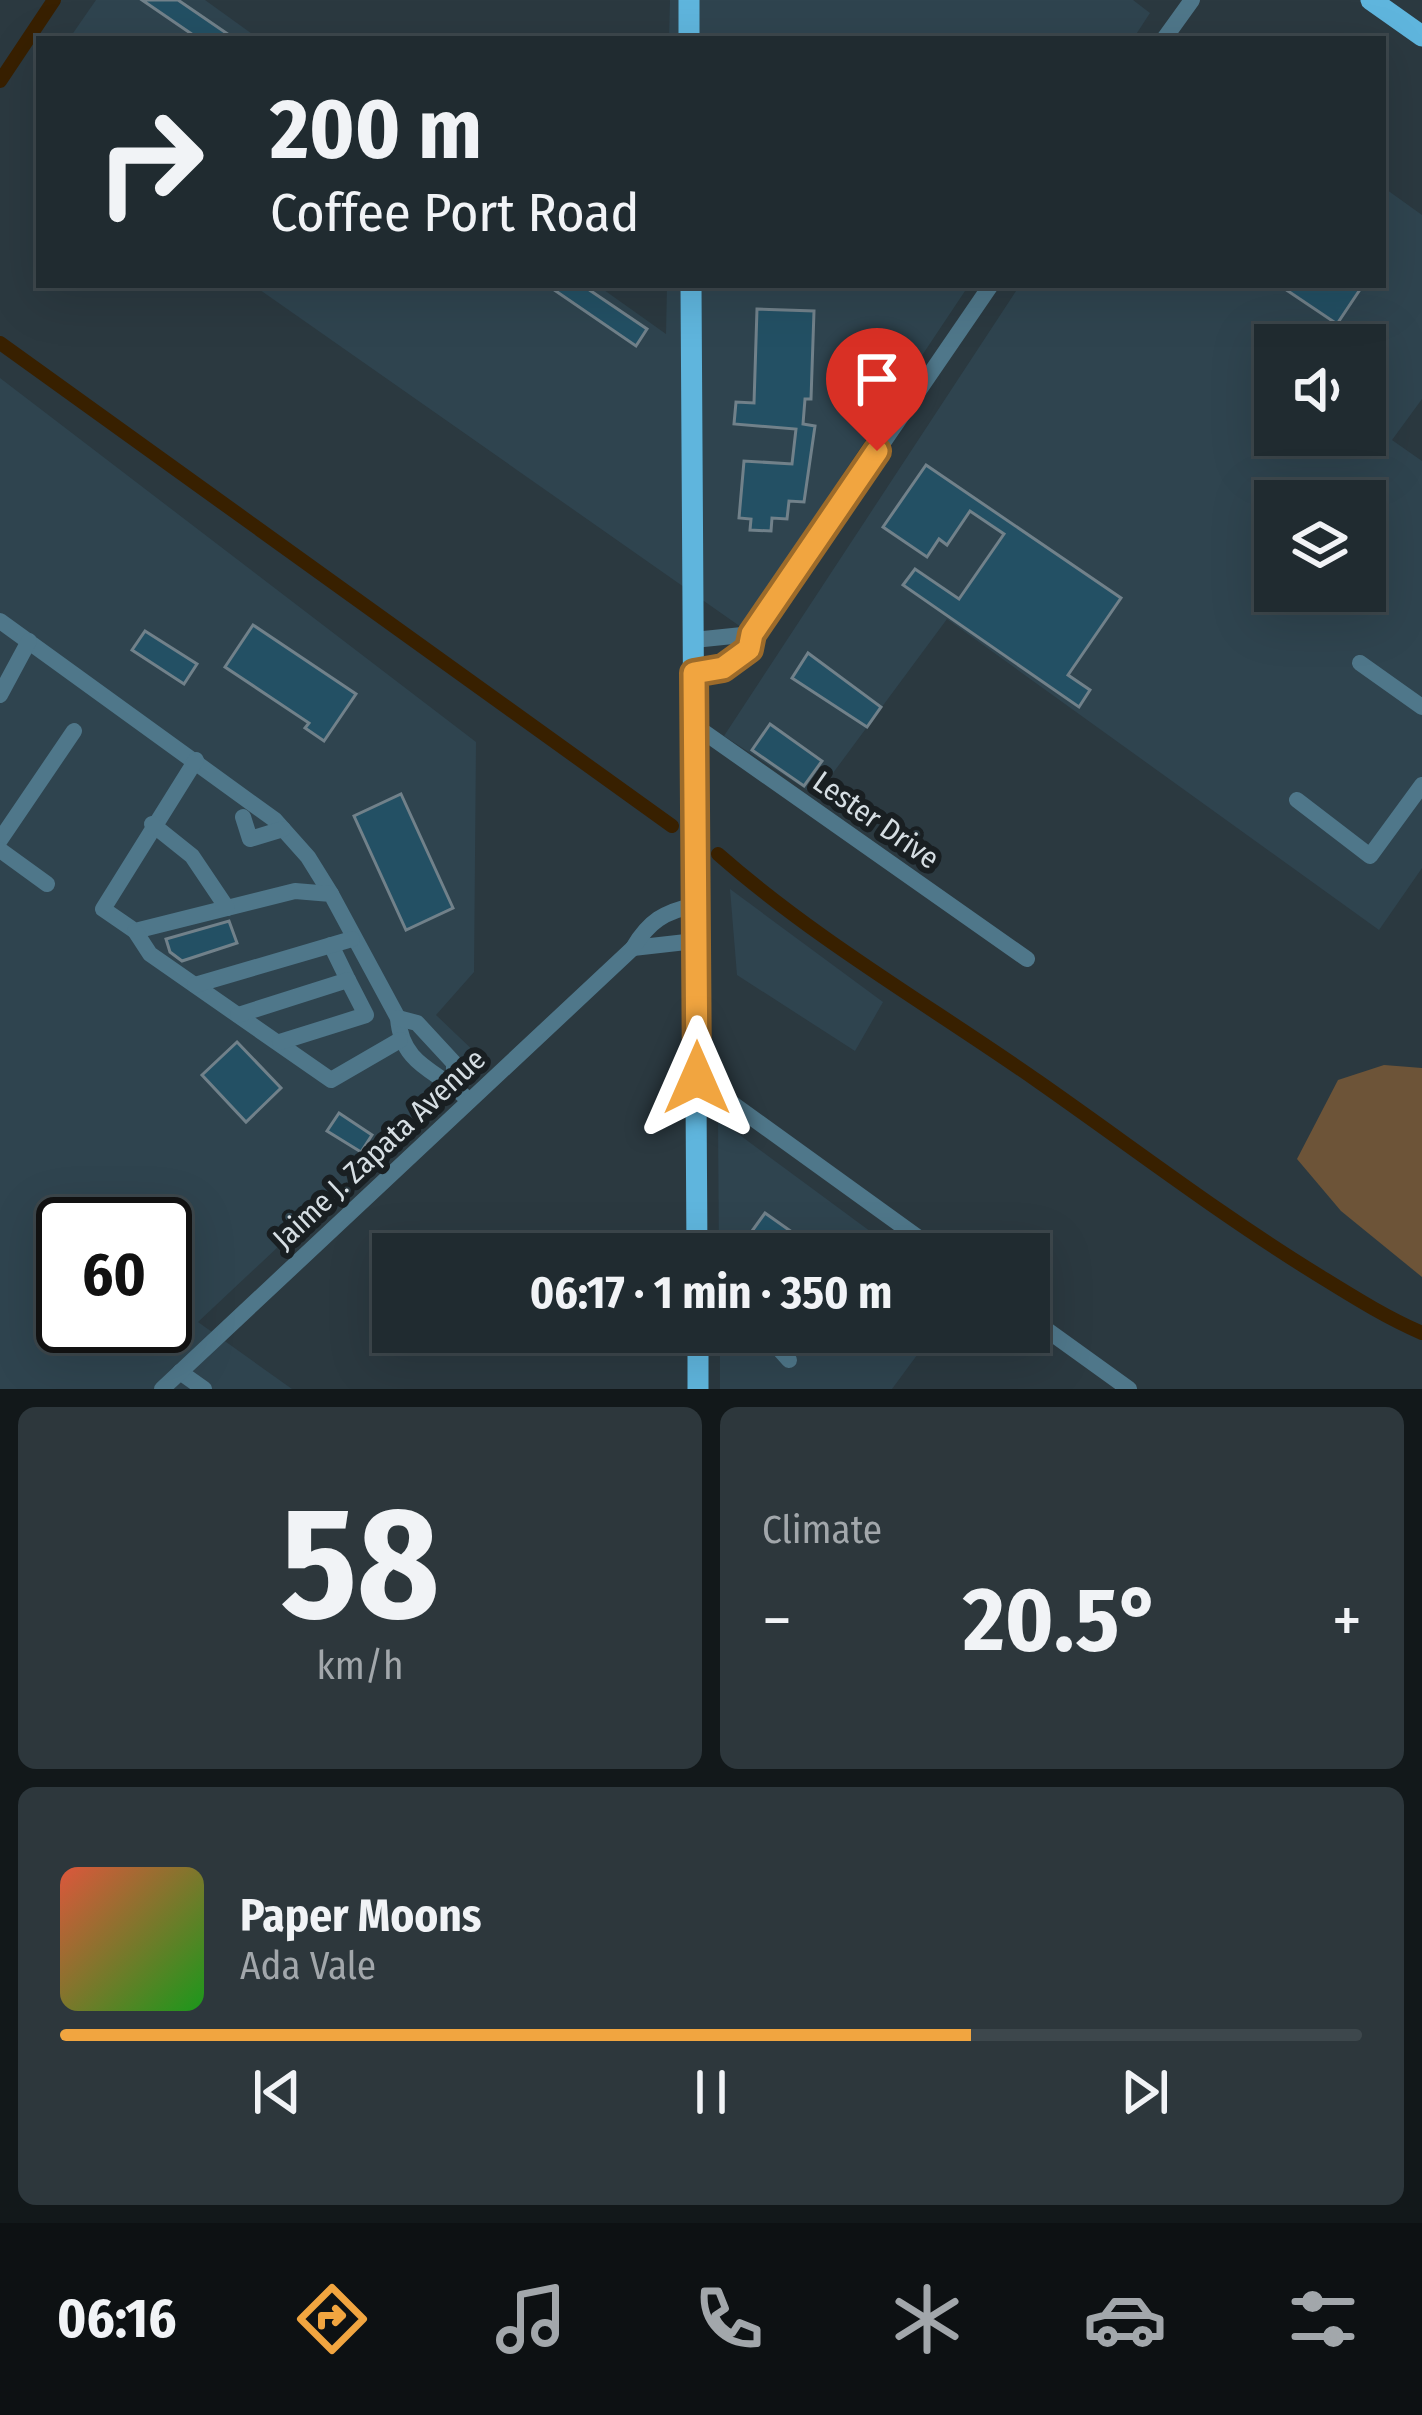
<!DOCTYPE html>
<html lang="en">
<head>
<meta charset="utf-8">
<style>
  body { margin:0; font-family:"Fira Sans Condensed",sans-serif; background:#2d373c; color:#f1f3f6; height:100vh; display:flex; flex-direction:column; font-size:45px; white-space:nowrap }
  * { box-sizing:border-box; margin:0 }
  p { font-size:39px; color:#a2a7ab }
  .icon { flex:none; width:66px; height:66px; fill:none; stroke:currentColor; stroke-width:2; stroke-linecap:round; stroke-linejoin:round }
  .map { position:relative; height:1389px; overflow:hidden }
  .sheet { display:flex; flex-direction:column; gap:18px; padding:18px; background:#12181a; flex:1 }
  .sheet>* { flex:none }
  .hud { position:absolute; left:36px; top:36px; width:1350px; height:252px; border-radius:0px; box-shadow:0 12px 48px #0002,0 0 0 3px #3d474c; background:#202b30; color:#f1f3f6; overflow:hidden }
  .tools { position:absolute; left:1254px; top:324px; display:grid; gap:24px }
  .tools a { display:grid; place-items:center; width:132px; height:132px; border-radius:0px; background:#202b30; box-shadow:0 12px 48px #0002,0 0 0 3px #3d474c; font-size:60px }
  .speed { position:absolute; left:36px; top:1197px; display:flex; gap:24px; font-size:60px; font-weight:700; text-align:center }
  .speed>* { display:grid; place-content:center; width:156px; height:156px; border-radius:50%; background:#202b30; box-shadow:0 12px 48px #0002,0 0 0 3px #3d474c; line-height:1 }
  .speed .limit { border:6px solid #111; border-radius:18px; background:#fff; color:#111 }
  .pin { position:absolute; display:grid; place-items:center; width:102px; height:102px; color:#fff; margin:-123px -51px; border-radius:50% 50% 50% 0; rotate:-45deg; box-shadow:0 0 12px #0007 }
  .pin .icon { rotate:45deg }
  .me { position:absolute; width:132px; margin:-66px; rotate:0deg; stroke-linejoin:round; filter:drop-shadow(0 0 9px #0008) }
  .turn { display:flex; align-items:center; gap:42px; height:252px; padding:0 36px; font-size:54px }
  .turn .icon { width:156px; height:156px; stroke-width:2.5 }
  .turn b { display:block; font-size:84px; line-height:102px }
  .big { font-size:90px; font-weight:700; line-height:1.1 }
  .sheet .tile { flex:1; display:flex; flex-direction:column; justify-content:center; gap:18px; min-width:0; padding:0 42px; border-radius:18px; background:#2d373c }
  .sheet .dial { align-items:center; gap:0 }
  .dial b { font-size:156px; line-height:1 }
  .song { display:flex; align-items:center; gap:36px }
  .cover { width:144px; height:144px; border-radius:18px; background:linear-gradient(135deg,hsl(10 70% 55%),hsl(120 70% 35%)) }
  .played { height:12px; border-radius:6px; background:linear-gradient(90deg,#f1a540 70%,#3d474c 70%) }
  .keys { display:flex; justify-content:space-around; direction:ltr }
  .heat { display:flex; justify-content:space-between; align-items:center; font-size:66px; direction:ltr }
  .sheet .tiles { flex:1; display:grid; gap:18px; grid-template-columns:1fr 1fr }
  .tile:last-child { grid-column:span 2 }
  .trip { position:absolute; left:372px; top:1233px; width:678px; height:120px; border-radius:0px; background:#202b30; box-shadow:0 12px 48px #0002,0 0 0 3px #3d474c; font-weight:700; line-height:120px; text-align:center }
  .tabs { display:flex; height:192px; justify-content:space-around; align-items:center; background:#0d1113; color:#a2a7ab }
  .tabs .icon { width:84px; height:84px }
  .tabs .current { color:#f1a540 }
  .tabs b { font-size:54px; color:#f1f3f6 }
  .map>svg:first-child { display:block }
  .built { fill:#2f444f; fill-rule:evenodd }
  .green { fill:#6d5438 }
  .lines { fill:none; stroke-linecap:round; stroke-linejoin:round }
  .canal { stroke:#382000; stroke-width:14 }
  .building { fill:#235064; stroke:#71818a; stroke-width:3 }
  .minor { stroke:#4f778a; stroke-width:16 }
  .major { stroke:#5fb5dd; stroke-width:21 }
  .route-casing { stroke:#9d6b2a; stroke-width:30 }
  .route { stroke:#f1a540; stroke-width:21 }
  .labels { text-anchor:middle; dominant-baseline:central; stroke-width:12; stroke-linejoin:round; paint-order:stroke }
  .street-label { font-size:30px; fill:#d6dee3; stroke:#191f22 }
</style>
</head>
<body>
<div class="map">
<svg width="1422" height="1389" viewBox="0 0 1422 1389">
  <rect width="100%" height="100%" fill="#2b3940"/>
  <g class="built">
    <path d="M96,0H205L259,39H69Z"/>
    <path d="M670,0H1133L1150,13L1133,39H669Z"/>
    <path d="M1383,187L1422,215V399L1392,440L1422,461V868L1379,930L947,619L816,796L724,736L1020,285H1383ZM1275,345H1365V435H1275ZM1275,501H1365V591H1275Z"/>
    <path d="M253,285H597L666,334L667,285H969L741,627Z"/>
    <path d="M0,378L476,742L474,972L436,1015L480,1057L198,1322L292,1389H0ZM63,1224H165V1326H63Z"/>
    <path d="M730,889L883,1002L855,1051L737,975Z"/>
    <path d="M718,1119L901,1254H719Z"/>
    <path d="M720,1332H934L892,1389H720Z"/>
  </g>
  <path class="green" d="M1384,1065L1422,1068V1277L1341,1211L1297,1159L1338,1080Z"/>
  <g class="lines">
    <g class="canal">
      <path d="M0,81L54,0"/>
      <path d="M0,343L672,826"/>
      <path d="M718,854C817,941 932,1007 1039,1082C1132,1147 1222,1216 1318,1275C1352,1296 1385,1317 1422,1333"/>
    </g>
  </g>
  <g class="building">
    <path d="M142,0H178L235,39H199Z"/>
    <path d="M547,285H582L647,329L636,346Z"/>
    <path d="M1279,285H1363L1337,324Z"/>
    <path d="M757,309L814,311L811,399H805L803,424L815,426L804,502L789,501L787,519L772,518L771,531L750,530L751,519L739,518L744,461L792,464L796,429L734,424L736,402L754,403Z"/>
    <path d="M926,465L1121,598L1068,675L1090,690L1079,707L903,585L915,569L959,599L1004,534L970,511L947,545L939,539L927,557L883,527Z"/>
    <path d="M253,625L356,694L324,741L305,728L309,723L225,667Z"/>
    <path d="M145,631L197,664L184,684L132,650Z"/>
    <path d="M808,653L881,707L867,727L792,678Z"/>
    <path d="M770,724L822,761L804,786L752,750Z"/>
    <path d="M401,794L453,908L406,930L354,816Z"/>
    <path d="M229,921L237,943L182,961L170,952L166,939Z"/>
    <path d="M237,1042L281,1088L246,1122L202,1075Z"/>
    <path d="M339,1113L372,1135L361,1152L327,1131Z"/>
    <path d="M765,1213L823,1254H769L747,1238Z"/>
  </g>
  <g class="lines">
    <g class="minor">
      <path d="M1164,39L1192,0"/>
      <path d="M0,621L275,820L308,857L331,894"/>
      <path d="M694,640L752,634"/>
      <path d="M1360,663L1422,707"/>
      <path d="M694,673L723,668L749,649L752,634L991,285"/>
      <path d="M0,695L29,641"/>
      <path d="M694,725L1027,959"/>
      <path d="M196,760L103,909L135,931L295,891L331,894L398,1018C402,1069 442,1071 469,1101"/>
      <path d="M1297,800L1370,856L1422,785"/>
      <path d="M243,817L250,839L283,829"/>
      <path d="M152,824L192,856L227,908"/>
      <path d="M0,840L74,731"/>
      <path d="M0,850L47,884"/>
      <path d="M135,931L150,954L331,1080L400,1040"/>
      <path d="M331,945L348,980"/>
      <path d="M633,948L695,941"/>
      <path d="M195,985L352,939"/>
      <path d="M238,1015L348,980L366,1015L280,1042"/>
      <path d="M398,1018L417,1023L454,1063V1084"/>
      <path d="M697,1078L941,1254"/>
      <path d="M1029,1317L1129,1389"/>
      <path d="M764,1332L789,1360"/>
      <path d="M180,1372L204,1389"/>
      <path d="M162,1389L633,948C649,921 664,912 695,905"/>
    </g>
    <g class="major">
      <path d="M689,0V39"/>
      <path d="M1371,0L1422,36"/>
      <path d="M691,285L697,1254"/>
      <path d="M698,1332V1389"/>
    </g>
  </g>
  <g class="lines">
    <g class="route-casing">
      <path id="route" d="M697,1078L694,673L723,668L749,649L752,634L877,451"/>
    </g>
    <use href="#route" class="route"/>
  </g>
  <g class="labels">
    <g class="street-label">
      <text transform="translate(876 820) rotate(35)">Lester Drive</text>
      <text transform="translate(379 1149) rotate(-43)">Jaime J. Zapata Avenue</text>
    </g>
  </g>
</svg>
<div class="tools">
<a><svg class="icon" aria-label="sound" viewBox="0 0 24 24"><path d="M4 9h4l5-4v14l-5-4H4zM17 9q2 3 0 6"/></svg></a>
<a><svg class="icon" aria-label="layers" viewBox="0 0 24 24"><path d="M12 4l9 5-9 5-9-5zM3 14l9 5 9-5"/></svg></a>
</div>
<div class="speed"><div class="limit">60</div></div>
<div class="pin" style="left:877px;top:451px;background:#d93025"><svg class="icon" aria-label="arrive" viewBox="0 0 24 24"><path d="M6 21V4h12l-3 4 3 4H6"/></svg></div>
<svg class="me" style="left:697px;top:1078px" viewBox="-20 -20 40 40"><path d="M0-17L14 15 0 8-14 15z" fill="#f1a540" stroke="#fff" stroke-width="4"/></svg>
<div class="trip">06:17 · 1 min · 350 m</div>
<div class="hud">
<div class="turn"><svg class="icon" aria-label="right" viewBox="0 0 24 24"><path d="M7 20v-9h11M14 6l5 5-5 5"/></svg><div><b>200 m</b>Coffee Port Road</div></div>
</div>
</div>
<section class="sheet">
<div class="tiles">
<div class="tile dial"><b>58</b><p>km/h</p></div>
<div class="tile"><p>Climate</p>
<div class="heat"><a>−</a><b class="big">20.5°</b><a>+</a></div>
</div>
<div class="tile">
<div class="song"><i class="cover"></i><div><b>Paper Moons</b><p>Ada Vale</p></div></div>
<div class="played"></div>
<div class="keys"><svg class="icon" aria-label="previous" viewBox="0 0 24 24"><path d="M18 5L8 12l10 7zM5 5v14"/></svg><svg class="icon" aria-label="pause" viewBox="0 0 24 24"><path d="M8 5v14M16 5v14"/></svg><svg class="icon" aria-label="next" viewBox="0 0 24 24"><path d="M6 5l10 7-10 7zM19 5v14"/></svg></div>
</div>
</div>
</section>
<nav class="tabs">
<b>06:16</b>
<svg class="icon current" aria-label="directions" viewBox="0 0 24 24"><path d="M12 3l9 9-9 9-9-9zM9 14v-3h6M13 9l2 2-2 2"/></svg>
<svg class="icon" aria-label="music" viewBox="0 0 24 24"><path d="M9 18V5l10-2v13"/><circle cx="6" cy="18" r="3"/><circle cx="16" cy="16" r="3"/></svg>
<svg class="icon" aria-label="phone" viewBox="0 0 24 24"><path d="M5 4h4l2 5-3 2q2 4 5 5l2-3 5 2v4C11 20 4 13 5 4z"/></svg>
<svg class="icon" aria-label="climate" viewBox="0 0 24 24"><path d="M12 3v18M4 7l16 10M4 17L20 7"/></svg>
<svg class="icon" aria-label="car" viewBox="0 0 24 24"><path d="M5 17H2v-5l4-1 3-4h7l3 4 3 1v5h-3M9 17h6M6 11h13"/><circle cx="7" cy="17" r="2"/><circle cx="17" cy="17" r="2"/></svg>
<svg class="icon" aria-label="filters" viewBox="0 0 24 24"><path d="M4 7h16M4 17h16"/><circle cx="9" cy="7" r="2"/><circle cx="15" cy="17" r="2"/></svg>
</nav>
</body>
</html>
